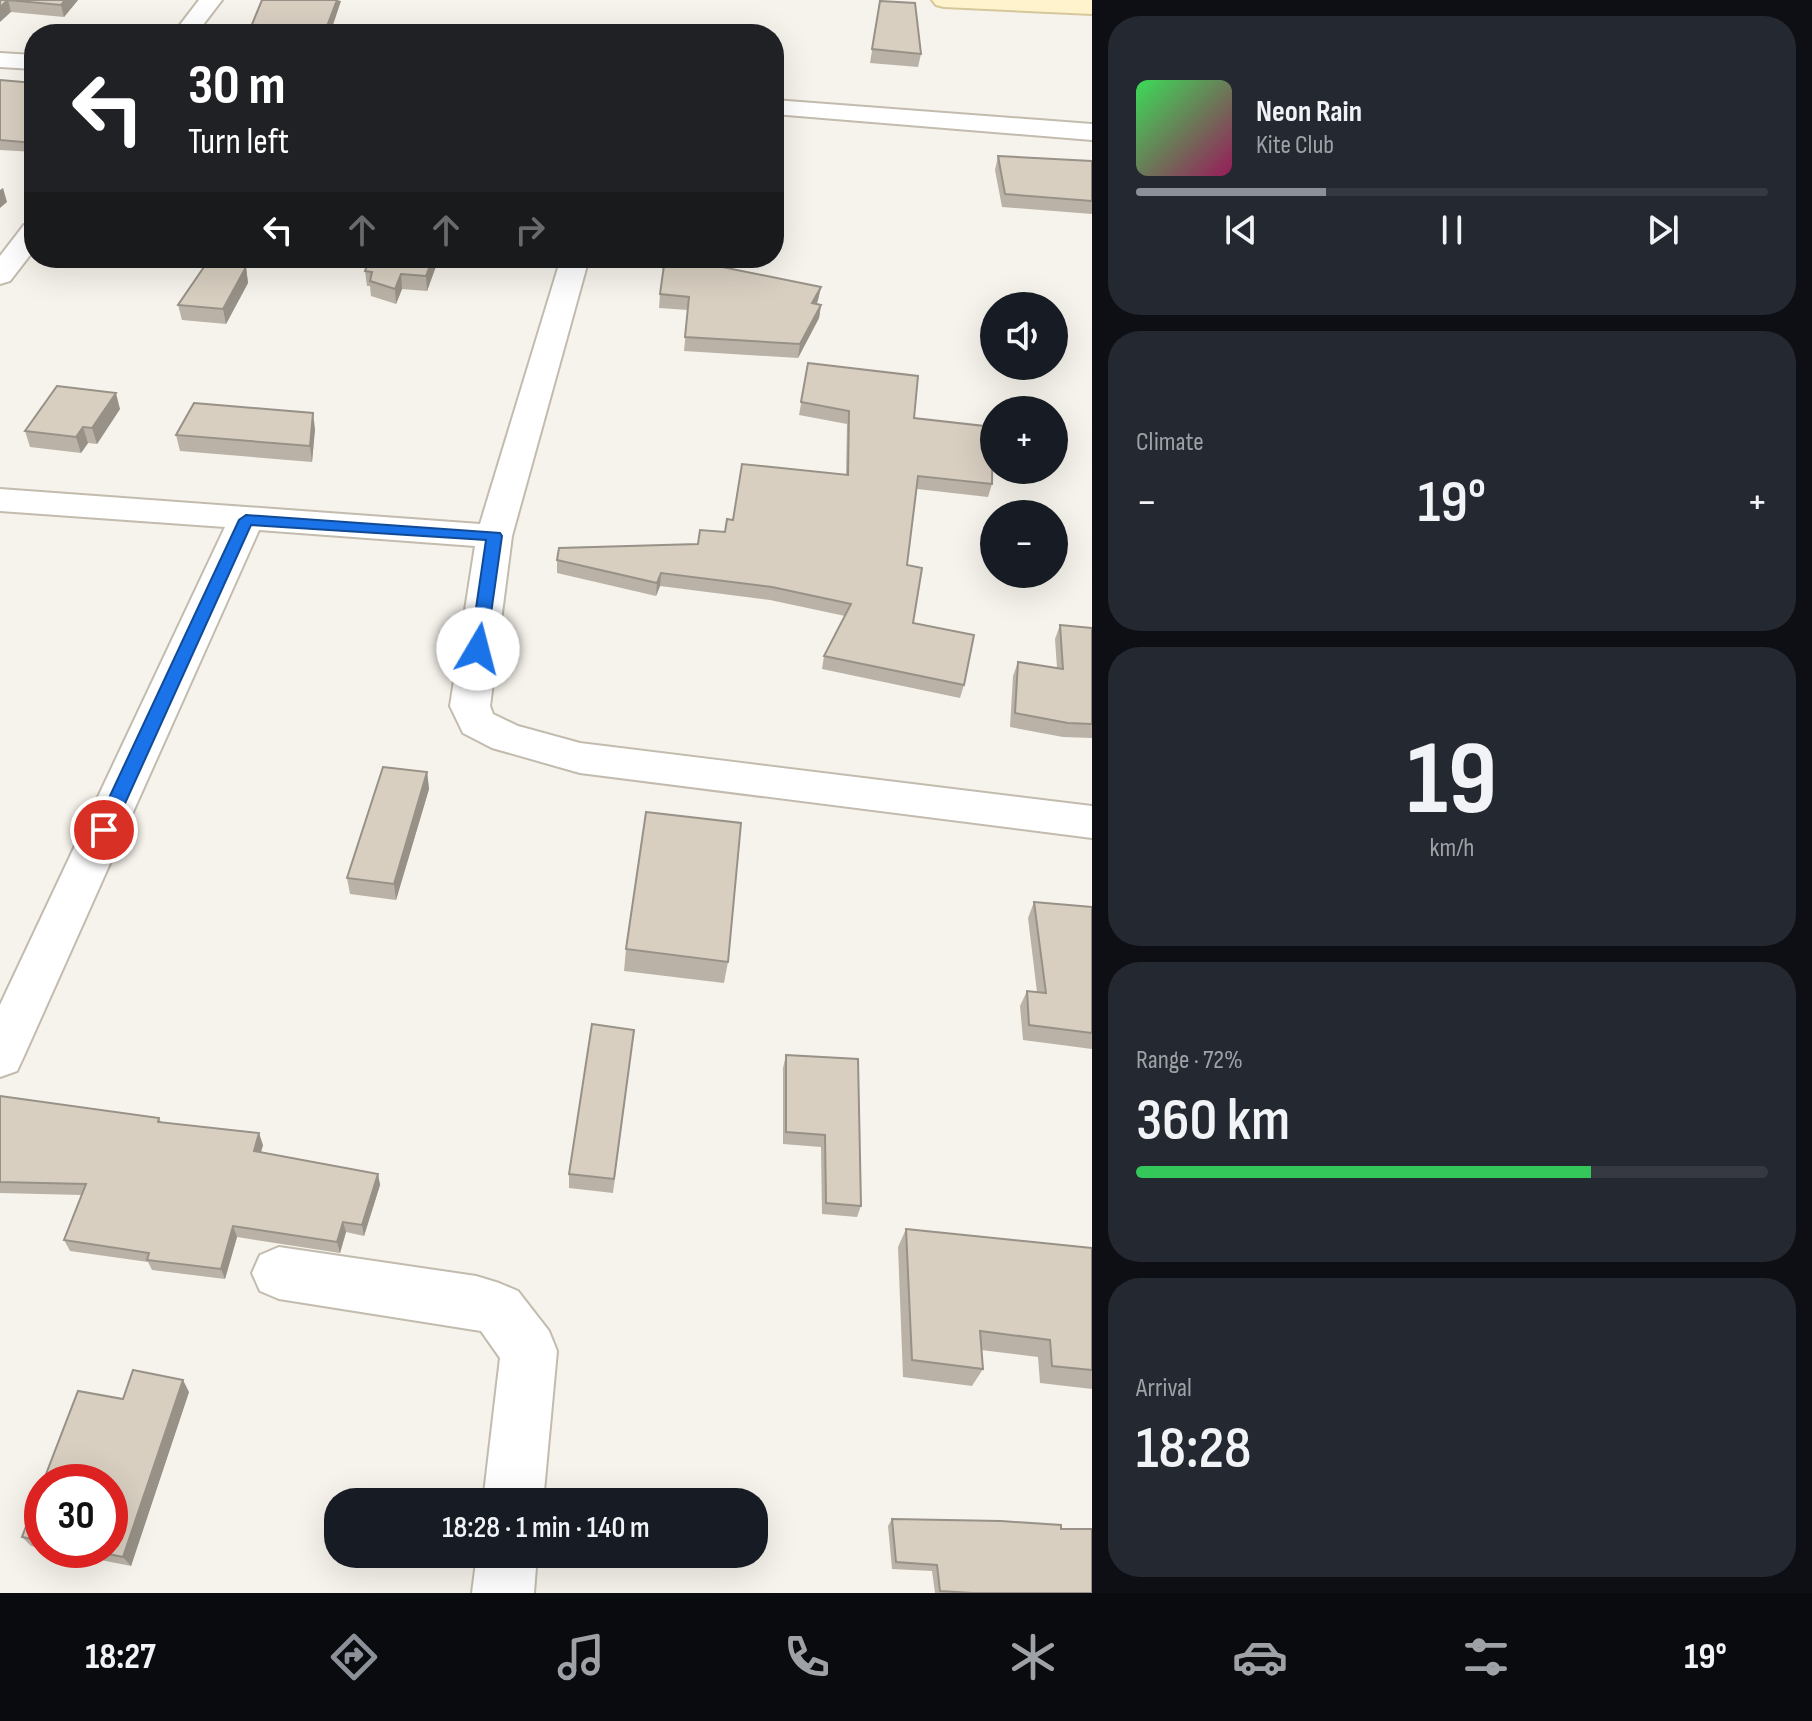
<!DOCTYPE html>
<html lang="en">
<head>
<meta charset="utf-8">
<style>
  body { margin:0; font-family:"Sofia Sans Condensed",sans-serif; background:#242831; color:#f1f3f6; height:100vh; display:flex; flex-direction:column; font-size:30px; white-space:nowrap }
  * { box-sizing:border-box; margin:0 }
  p { font-size:26px; color:#9ea1a6 }
  .icon { flex:none; width:44px; height:44px; fill:none; stroke:currentColor; stroke-width:2; stroke-linecap:round; stroke-linejoin:round }
  .map { position:relative; flex:1; overflow:hidden }
  .panel { display:flex; flex-direction:column; gap:16px; padding:16px; background:#0d0f14; width:720px }
  .panel>* { flex:none }
  .hud { position:absolute; left:24px; top:24px; width:760px; height:244px; border-radius:32px; box-shadow:0 8px 32px #0002; background:#202124; color:#fff; overflow:hidden }
  .tools { position:absolute; left:980px; top:292px; display:grid; gap:16px }
  .tools a { display:grid; place-items:center; width:88px; height:88px; border-radius:50%; background:#171b24; box-shadow:0 8px 32px #0002; font-size:40px }
  .speed { position:absolute; left:24px; top:1464px; display:flex; gap:16px; font-size:40px; font-weight:700; text-align:center }
  .speed>* { display:grid; place-content:center; width:104px; height:104px; border-radius:50%; background:#171b24; box-shadow:0 8px 32px #0002; line-height:1 }
  .speed .limit { border:12px solid #d22; background:#fff; color:#111 }
  .pin { position:absolute; display:grid; place-items:center; width:68px; height:68px; color:#fff; margin:-34px; border:4px solid #fff; border-radius:50%; box-shadow:0 2px 8px #0007 }
  .me { position:absolute; width:88px; margin:-44px; rotate:8deg; stroke-linejoin:round; filter:drop-shadow(0 0 6px #0008) }
  .turn { display:flex; align-items:center; gap:28px; height:168px; padding:0 32px; font-size:36px }
  .turn .icon { width:104px; height:104px; stroke-width:2.5 }
  .turn b { display:block; font-size:56px; line-height:68px }
  .lanes { display:flex; align-items:center; height:76px; padding:0 32px; background:#0003; justify-content:center; gap:40px; direction:ltr }
  .lanes .off { opacity:.35 }
  .big { font-size:60px; font-weight:600; line-height:1.1 }
  .panel .widget { flex:1; display:flex; flex-direction:column; justify-content:center; gap:12px; min-width:0; padding:0 28px; border-radius:32px; background:#242831 }
  .panel .dial { align-items:center; gap:0 }
  .dial b { font-size:104px; line-height:1 }
  .song { display:flex; align-items:center; gap:24px }
  .cover { width:96px; height:96px; border-radius:12px; background:linear-gradient(135deg,hsl(130 70% 55%),hsl(330 70% 35%)) }
  .played { height:8px; border-radius:4px; background:linear-gradient(90deg,#8c9099 30%,#363941 30%) }
  .keys { display:flex; justify-content:space-around; direction:ltr }
  .heat { display:flex; justify-content:space-between; align-items:center; font-size:44px; direction:ltr }
  .charge { height:12px; border-radius:6px; background:linear-gradient(90deg,#34c759 72%,#363941 0) }
  .trip { position:absolute; left:324px; top:1488px; width:444px; height:80px; border-radius:32px; background:#171b24; box-shadow:0 8px 32px #0002; font-weight:600; line-height:80px; text-align:center }
  .menu { display:flex; height:128px; justify-content:space-around; align-items:center; background:#090b0e; color:#9ea1a6 }
  .menu .icon { width:56px; height:56px }
  .menu .current { color:#8c9099 }
  .menu b { font-size:36px; color:#f1f3f6 }
  main { display:flex; flex:1; min-height:0 }
  .map>svg:first-child { display:block }
  .lines { fill:none; stroke-linecap:round; stroke-linejoin:round }
  .street-casing { stroke:#c2bbae; stroke-width:4 }
  .secondary-casing { stroke:#d6c79b; stroke-width:4 }
  .street { fill:#fff; fill-rule:evenodd }
  .secondary { fill:#fff3cd; fill-rule:evenodd }
  .wall { fill:#bab2a6 }
  .shaded-wall { fill:#979187 }
  .building { fill:#d8cfc1; stroke:#979187; stroke-width:2 }
  .route { fill:#1a73e8; stroke:#114b97; stroke-width:2 }
</style>
</head>
<body>
<main>
<div class="map">
<svg width="1092" height="1593" viewBox="0 0 1092 1593">
  <rect width="100%" height="100%" fill="#f6f3ec"/>
  <g class="lines">
    <g class="street-casing">
      <g id="street">
        <path d="M199,0H222L196,34H173Z"/>
        <path d="M0,53L34,55V69L0,67Z"/>
        <path d="M774,100L1092,124V140L774,114Z"/>
        <path d="M34,223V250L10,281L0,284V256L24,225Z"/>
        <path d="M561,258H589L512,536L490,706L493,714L518,726L580,743L1092,806V838L580,773L492,748L463,733L450,706L475,546L259,530L24,1056L17,1071L0,1077V1005L225,527L0,511V489L480,524Z"/>
        <path d="M279,1247L476,1276L499,1283L518,1291L549,1331L557,1351L543,1502H483L500,1358L481,1331L279,1299L260,1291L252,1273L260,1255Z"/>
        <path d="M477,1554H537L534,1593H472Z"/>
      </g>
    </g>
    <g class="secondary-casing">
      <path id="secondary" d="M932,0H1092V14L944,7L936,5Z"/>
    </g>
    <use href="#street" class="street"/>
    <use href="#secondary" class="secondary"/>
  </g>
  <g class="wall">
    <path d="M0,0H78L64,17L11,12Z"/>
    <path d="M880,1L921,54L918,67L870,63Z"/>
    <path d="M0,80L34,83V152L0,150Z"/>
    <path d="M998,156L1092,161V214L1002,207L995,170Z"/>
    <path d="M439,258L427,291L402,289L396,304L371,296L370,286H367L365,271Z"/>
    <path d="M246,267L248,283L226,324L182,320L178,305Z"/>
    <path d="M821,287L817,304L821,305L819,318L798,358L684,351L688,310L659,308L660,294Z"/>
    <path d="M808,363L914,418L992,484L988,497L917,489L907,565L913,623L964,685L960,698L822,669L824,656L845,616L770,600L660,586L656,596L557,573V560L698,544L725,532L733,520L846,475L847,424L799,415Z"/>
    <path d="M120,409L97,444L88,443L81,453L30,447L25,431Z"/>
    <path d="M315,429L312,462L180,451L176,435Z"/>
    <path d="M1060,625L1092,628V738L1063,737L1010,727L1013,676L1018,662L1057,668L1055,639Z"/>
    <path d="M427,772L429,789L396,900L350,894L347,878Z"/>
    <path d="M1034,902L1092,907V1049L1023,1040L1020,1006L1027,991L1037,992L1028,918Z"/>
    <path d="M626,949L728,962L724,983L624,971Z"/>
    <path d="M632,1045L613,1193L569,1188V1174Z"/>
    <path d="M786,1055L861,1206L857,1217L822,1214L821,1147L783,1144V1068Z"/>
    <path d="M0,1096L159,1118L161,1122L263,1145L261,1152L378,1174L380,1185L364,1236L346,1232L340,1253L237,1237L225,1279L152,1270L148,1262L70,1251L64,1240L82,1195L0,1193Z"/>
    <path d="M906,1229L1092,1248V1389L1040,1383L1038,1357L981,1350L983,1369L972,1386L903,1377L898,1247Z"/>
    <path d="M189,1392L131,1566L50,1550H110L123,1399Z"/>
    <path d="M42,1484V1548L31,1546L22,1537Z"/>
    <path d="M892,1519L1061,1529L1092,1593H935L932,1571L892,1569L888,1526Z"/>
  </g>
  <g class="shaded-wall">
    <path d="M8,0L11,12L0,22V7Z"/>
    <path d="M65,0H78L64,17L61,5Z"/>
    <path d="M337,0L341,1L330,34H327L326,29Z"/>
    <path d="M3,188L7,202L0,208V190Z"/>
    <path d="M433,258H439L427,291L426,276Z"/>
    <path d="M246,267L248,283L226,324L223,309Z"/>
    <path d="M401,274L402,289L396,304L395,289Z"/>
    <path d="M821,287L818,300L810,317L812,303Z"/>
    <path d="M821,305L819,318L798,358L800,344Z"/>
    <path d="M116,393L120,409L97,444L92,428Z"/>
    <path d="M313,413L315,429L312,462L310,446Z"/>
    <path d="M83,427L88,443L81,453L76,437Z"/>
    <path d="M661,573L660,586L656,596L657,583Z"/>
    <path d="M427,772L429,789L396,900L394,884Z"/>
    <path d="M259,1133L263,1145L258,1162L254,1151Z"/>
    <path d="M378,1174L380,1185L364,1236L362,1225Z"/>
    <path d="M343,1222L346,1232L340,1253L337,1242Z"/>
    <path d="M233,1226L237,1237L225,1279L221,1269Z"/>
    <path d="M183,1380L189,1392L131,1566L123,1557Z"/>
  </g>
  <g class="building">
    <path d="M0,0H65L61,5L8,0L0,7Z"/>
    <path d="M262,0H337L326,29H330L327,34H248Z"/>
    <path d="M880,1L915,3L921,54L872,49Z"/>
    <path d="M0,80L34,83V143L0,140Z"/>
    <path d="M998,156L1092,161V201L1005,194Z"/>
    <path d="M370,258H433L426,276L401,274L395,289L370,281L372,272L365,271Z"/>
    <path d="M665,258H678L821,287L812,303L821,305L800,344L685,337L689,297L660,294Z"/>
    <path d="M206,264L246,267L223,309L178,305Z"/>
    <path d="M808,363L918,376L914,418L993,427L992,484L918,476L907,565L922,568L913,623L974,635L964,685L824,656L851,604L772,587L661,573L657,583L557,560L559,548L698,544L700,530L725,532L727,519L733,520L742,464L848,475L849,411L801,402Z"/>
    <path d="M57,386L116,393L92,428L83,427L76,437L25,431Z"/>
    <path d="M194,403L313,413L310,446L176,435Z"/>
    <path d="M1060,625L1092,628V724L1068,723L1015,713L1018,662L1063,669Z"/>
    <path d="M383,767L427,772L394,884L347,878Z"/>
    <path d="M646,812L741,823L728,962L626,949Z"/>
    <path d="M1034,902L1092,907V1033L1029,1025L1027,991L1046,993Z"/>
    <path d="M592,1024L634,1030L614,1179L569,1174Z"/>
    <path d="M786,1055L858,1059L861,1206L826,1203L825,1135L786,1132Z"/>
    <path d="M0,1096L159,1118L158,1122L259,1133L254,1151L378,1174L362,1225L343,1222L337,1242L233,1226L221,1269L147,1260L149,1253L64,1240L86,1184L0,1182Z"/>
    <path d="M906,1229L1092,1248V1370L1052,1366L1050,1340L980,1331L983,1369L912,1360Z"/>
    <path d="M133,1370L183,1380L123,1557L89,1550H110V1482H43L78,1391L123,1399Z"/>
    <path d="M42,1484V1541L22,1537Z"/>
    <path d="M892,1519L1001,1521L1061,1525V1529H1092V1593H972L940,1591L937,1565L896,1562Z"/>
  </g>
  <path class="route" d="M246,515L500,533L502,536L486,649L478,655L470,649L486,540L251,525L113,830L104,838L97,835L94,830L239,520Z"/>
</svg>
<div class="tools">
<a><svg class="icon" aria-label="sound" viewBox="0 0 24 24"><path d="M4 9h4l5-4v14l-5-4H4zM17 9q2 3 0 6"/></svg></a>
<a>+</a>
<a>−</a>
</div>
<div class="speed"><div class="limit">30</div></div>
<div class="pin" style="left:104px;top:830px;background:#d93025"><svg class="icon" aria-label="arrive" viewBox="0 0 24 24"><path d="M6 21V4h12l-3 4 3 4H6"/></svg></div>
<svg class="me" style="left:478px;top:649px" viewBox="-20 -20 40 40"><circle r="19" fill="#fff"/><path d="M0-13L10 11 0 6-10 11z" fill="#1a73e8"/></svg>
<div class="trip">18:28 · 1 min · 140 m</div>
<div class="hud">
<div class="turn"><svg class="icon" aria-label="left" viewBox="0 0 24 24"><path d="M17 20v-9H6M10 6l-5 5 5 5"/></svg><div><b>30 m</b>Turn left</div></div>
<div class="lanes"><svg class="icon" aria-label="left" viewBox="0 0 24 24"><path d="M17 20v-9H6M10 6l-5 5 5 5"/></svg><svg class="icon off" aria-label="ahead" viewBox="0 0 24 24"><path d="M12 20V5M6 11l6-6 6 6"/></svg><svg class="icon off" aria-label="ahead" viewBox="0 0 24 24"><path d="M12 20V5M6 11l6-6 6 6"/></svg><svg class="icon off" aria-label="right" viewBox="0 0 24 24"><path d="M7 20v-9h11M14 6l5 5-5 5"/></svg></div>
</div>
</div>
<section class="panel">
<div class="widget">
<div class="song"><i class="cover"></i><div><b>Neon Rain</b><p>Kite Club</p></div></div>
<div class="played"></div>
<div class="keys"><svg class="icon" aria-label="previous" viewBox="0 0 24 24"><path d="M18 5L8 12l10 7zM5 5v14"/></svg><svg class="icon" aria-label="pause" viewBox="0 0 24 24"><path d="M8 5v14M16 5v14"/></svg><svg class="icon" aria-label="next" viewBox="0 0 24 24"><path d="M6 5l10 7-10 7zM19 5v14"/></svg></div>
</div>
<div class="widget"><p>Climate</p>
<div class="heat"><a>−</a><b class="big">19°</b><a>+</a></div>
</div>
<div class="widget dial"><b>19</b><p>km/h</p></div>
<div class="widget"><p>Range · 72%</p><b class="big">360 km</b><div class="charge"></div></div>
<div class="widget"><p>Arrival</p><b class="big">18:28</b></div>
</section>
</main>
<nav class="menu">
<b>18:27</b>
<svg class="icon current" aria-label="directions" viewBox="0 0 24 24"><path d="M12 3l9 9-9 9-9-9zM9 14v-3h6M13 9l2 2-2 2"/></svg>
<svg class="icon" aria-label="music" viewBox="0 0 24 24"><path d="M9 18V5l10-2v13"/><circle cx="6" cy="18" r="3"/><circle cx="16" cy="16" r="3"/></svg>
<svg class="icon" aria-label="phone" viewBox="0 0 24 24"><path d="M5 4h4l2 5-3 2q2 4 5 5l2-3 5 2v4C11 20 4 13 5 4z"/></svg>
<svg class="icon" aria-label="climate" viewBox="0 0 24 24"><path d="M12 3v18M4 7l16 10M4 17L20 7"/></svg>
<svg class="icon" aria-label="car" viewBox="0 0 24 24"><path d="M5 17H2v-5l4-1 3-4h7l3 4 3 1v5h-3M9 17h6M6 11h13"/><circle cx="7" cy="17" r="2"/><circle cx="17" cy="17" r="2"/></svg>
<svg class="icon" aria-label="filters" viewBox="0 0 24 24"><path d="M4 7h16M4 17h16"/><circle cx="9" cy="7" r="2"/><circle cx="15" cy="17" r="2"/></svg>
<b>19°</b>
</nav>
</body>
</html>
